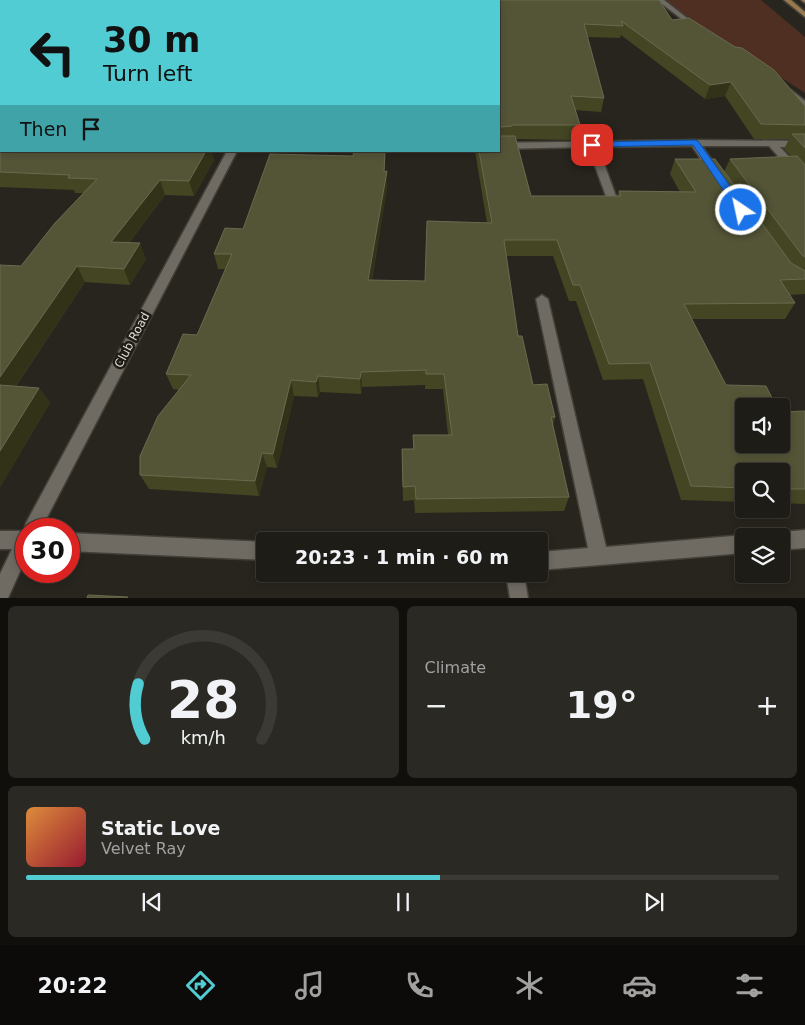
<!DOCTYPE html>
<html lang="en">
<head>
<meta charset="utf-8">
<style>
  body { margin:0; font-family:"DejaVu Sans",sans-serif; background:#2b2923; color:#f1f3f6; height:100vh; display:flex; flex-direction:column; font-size:19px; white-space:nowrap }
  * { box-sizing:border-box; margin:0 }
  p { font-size:16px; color:#a1a1a1 }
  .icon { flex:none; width:28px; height:28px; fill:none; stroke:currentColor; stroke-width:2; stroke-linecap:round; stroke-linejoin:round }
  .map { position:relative; height:598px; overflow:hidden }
  .details { display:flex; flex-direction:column; gap:8px; padding:8px; background:#100f0c; flex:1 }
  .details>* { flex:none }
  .hud { position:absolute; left:0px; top:0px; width:500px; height:152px; box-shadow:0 2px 8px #0003,0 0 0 1px #3c3a35; background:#51ccd3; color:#111; overflow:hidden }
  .controls { position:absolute; left:735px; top:398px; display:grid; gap:10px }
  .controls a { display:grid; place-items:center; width:55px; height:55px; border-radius:5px; background:#1e1c16; box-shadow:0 2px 8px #0003,0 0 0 1px #3c3a35; font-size:25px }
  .speed { position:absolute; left:15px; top:518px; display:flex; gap:10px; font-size:25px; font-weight:700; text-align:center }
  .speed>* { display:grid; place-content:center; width:65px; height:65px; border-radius:50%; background:#1e1c16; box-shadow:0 2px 8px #0003,0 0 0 1px #3c3a35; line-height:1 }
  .speed .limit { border:8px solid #d22; background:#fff; color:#111 }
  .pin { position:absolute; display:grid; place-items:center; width:42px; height:42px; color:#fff; margin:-21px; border-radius:10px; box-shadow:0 2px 8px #0006 }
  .me { position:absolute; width:55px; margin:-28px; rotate:326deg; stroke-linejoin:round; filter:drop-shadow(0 0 4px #0008) }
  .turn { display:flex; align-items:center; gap:18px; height:105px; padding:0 20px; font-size:22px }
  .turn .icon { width:65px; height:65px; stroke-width:2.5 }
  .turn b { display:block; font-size:35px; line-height:42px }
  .then { display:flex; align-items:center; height:48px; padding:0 20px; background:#0003; gap:10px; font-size:19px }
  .big { font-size:38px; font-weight:700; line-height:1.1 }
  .details .card { flex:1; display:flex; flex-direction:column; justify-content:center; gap:8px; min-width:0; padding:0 18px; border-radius:8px; background:#2b2923 }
  .details .dial { align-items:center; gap:0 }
  .dial svg { height:130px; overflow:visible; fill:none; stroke:#3c3a35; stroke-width:7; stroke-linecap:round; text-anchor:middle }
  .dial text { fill:#f1f3f6; stroke:none }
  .song { display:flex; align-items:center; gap:15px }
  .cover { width:60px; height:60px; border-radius:8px; background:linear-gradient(135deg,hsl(30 70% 55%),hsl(350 70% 35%)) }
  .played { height:5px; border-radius:2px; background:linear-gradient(90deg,#51ccd3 55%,#3c3a35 55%) }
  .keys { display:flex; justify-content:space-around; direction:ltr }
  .heat { display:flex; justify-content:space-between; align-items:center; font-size:28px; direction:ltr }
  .details .tiles { flex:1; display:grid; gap:8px; grid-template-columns:1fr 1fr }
  .card:last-child { grid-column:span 2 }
  .trip { position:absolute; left:256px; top:532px; width:292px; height:50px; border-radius:5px; background:#1e1c16; box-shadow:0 2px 8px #0003,0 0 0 1px #3c3a35; font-weight:700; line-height:50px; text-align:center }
  .tab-bar { display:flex; height:80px; justify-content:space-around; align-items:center; background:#0c0b09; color:#a1a1a1 }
  .tab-bar .icon { width:35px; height:35px }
  .tab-bar .active { color:#51ccd3 }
  .tab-bar b { font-size:22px; color:#f1f3f6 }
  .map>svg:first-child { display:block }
  .green { fill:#4f2f21 }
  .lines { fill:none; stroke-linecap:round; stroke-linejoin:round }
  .lane-casing { stroke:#424039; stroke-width:3 }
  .street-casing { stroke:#424039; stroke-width:3 }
  .secondary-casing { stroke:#424039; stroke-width:3 }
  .lane { fill:#6f6b63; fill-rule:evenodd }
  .street { fill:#6f6b63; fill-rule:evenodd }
  .secondary { fill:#98794e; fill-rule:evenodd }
  .wall { fill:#444523; fill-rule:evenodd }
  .shaded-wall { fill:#323219 }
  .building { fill:#545537; stroke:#6a6a50 }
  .route { fill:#1a73e8; stroke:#114b97 }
  .labels { text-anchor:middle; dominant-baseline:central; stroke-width:5; stroke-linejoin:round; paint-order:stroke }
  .street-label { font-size:12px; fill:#dddbd6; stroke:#1f1c15 }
</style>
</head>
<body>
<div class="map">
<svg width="805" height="598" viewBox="0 0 805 598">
  <rect width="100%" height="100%" fill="#28251e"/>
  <path class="green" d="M662,0H761L805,37V93Z"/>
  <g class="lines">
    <g class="lane-casing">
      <g id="lane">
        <rect x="0" y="45" width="1" height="4"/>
        <rect x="0" y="81" width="1" height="5"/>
      </g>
    </g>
    <g class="street-casing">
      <g id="street">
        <path d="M657,0H664L701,29L696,30Z"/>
        <path d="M785,90H791L805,101V108L785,94Z"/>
        <path d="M1,97V103L0,104V98Z"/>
        <path d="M695,140L805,141V147H780L805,174V183L801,182L769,146H702L720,172L715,175L711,174L692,146L598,147L617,199L612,202L607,199L588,147L499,149V143Z"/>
        <path d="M227,151H237L41,529H26V558L8,598H0V574L12,549H0V531H24L26,523Z"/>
        <path d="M542,295L548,299L606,547L744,535L746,536H744V553L540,570V552L588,548L536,299Z"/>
        <path d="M805,530V548L781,550V536H774L781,532Z"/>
        <path d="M69,533L265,542V560L69,551Z"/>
        <path d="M506,574H524L528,598H510Z"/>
      </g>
    </g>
    <g class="secondary-casing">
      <g id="secondary">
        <path d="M784,0H791L805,12V17Z"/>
        <path d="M801,0H805V3Z"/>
      </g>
    </g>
    <use href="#lane" class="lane"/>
    <use href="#street" class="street"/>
    <use href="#secondary" class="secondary"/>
  </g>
  <g class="wall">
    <path d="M499,1L672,20L805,106V294L790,295L795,303L785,319H692L744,444L805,411V504L781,503V471H744V502L681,500L643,379L603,380L576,301H569L553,256H506L518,336L533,385L555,417L553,425L569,497L564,511L415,513L414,500L403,501L402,449H413V435H448L443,389H425V385L362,387L361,394L320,392L318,397L294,396L277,468L267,467L259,496L149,489L140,475L179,390L173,389L166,374L197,335L225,269H218L214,254L243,229L385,171L387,187L372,280L425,281L487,223L475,151H499ZM621,35L705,99L725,96L754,139H789L784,149L791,156L730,159L724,172L675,159L670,174L680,192L619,191L617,196H531L516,139L577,140L580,125L575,110L601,112L604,98L587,37L620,38Z"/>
    <path d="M0,116L1,151H211L214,160L194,196L165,195L129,243L146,259L130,285L85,282L16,386L39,388L50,403L0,487L21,266L83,193H75L74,190L0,187Z"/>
  </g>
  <g class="shaded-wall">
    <path d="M731,82L725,96L705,99L710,85Z"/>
    <path d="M206,151H211L214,160L194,196L189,181Z"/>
    <path d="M385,151V184L387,171V187L369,295L368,280Z"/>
    <path d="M160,180L165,195L118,257L111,242Z"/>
    <path d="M140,243L146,259L130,285L124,269Z"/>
    <path d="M77,266L85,282L6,400L0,392V377Z"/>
    <path d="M361,372L362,387L361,394L360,379Z"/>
    <path d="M318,376L320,392L318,397L316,382Z"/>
    <path d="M291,380L294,396L277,468L273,454Z"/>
    <path d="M39,388L50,403L0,487V451Z"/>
    <path d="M262,453L267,467L259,496L255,481Z"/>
  </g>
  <g class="building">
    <path d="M122,0H659L672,20L689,18L735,47L742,48L774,70L805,106V125L761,124L731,82L710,85L621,21L623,26L584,24L604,98L571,96L580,125H512V126L501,127L499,128L500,136H515L531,196H621L619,191L696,192L675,159H715L791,263L805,271V279L780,280L795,303L684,304L726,385L766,386L776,406H744V444H781V412L805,411V489H781V471H744V488L691,486L650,363L609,364L580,285H573L557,240H504L518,336H522L533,385L547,384L555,417H551L569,497L416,499L415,486L403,487L402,449H414L413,435H452L444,374H426V370L361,372L360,379L318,376L316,382L291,380L273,454L262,453L255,481L140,475V456L158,416L191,375L166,374L183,334L197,335L232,254H214L225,228L243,229L270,154L353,156L354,151H385L384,172L387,171L368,280L425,281L427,221L492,223L479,151H499V1H120Z"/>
    <path d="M1,115V151H206L189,181L160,180L111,242L140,243L124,269L77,266L0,377V265L21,266L55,223L97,179L68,178L70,175L0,172V116Z"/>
    <path d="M792,134H805V148Z"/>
    <path d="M797,156L805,165V257L802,255L730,159Z"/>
    <path d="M0,385L39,388L0,451Z"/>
    <path d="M88,595L128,597L127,598H87Z"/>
  </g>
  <path class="route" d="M695,140L698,141L745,207V212H738L693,145L592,147L587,145L592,142Z"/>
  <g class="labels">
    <g class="street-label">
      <text transform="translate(132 340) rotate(-62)">Club Road</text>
    </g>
  </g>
</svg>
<div class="controls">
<a><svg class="icon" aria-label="sound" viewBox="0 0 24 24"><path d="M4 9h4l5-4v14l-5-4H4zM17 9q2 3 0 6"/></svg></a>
<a><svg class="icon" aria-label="search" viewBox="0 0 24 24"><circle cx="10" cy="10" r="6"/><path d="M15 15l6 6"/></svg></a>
<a><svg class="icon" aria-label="layers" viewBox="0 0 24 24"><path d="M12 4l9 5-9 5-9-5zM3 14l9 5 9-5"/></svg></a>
</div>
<div class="speed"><div class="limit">30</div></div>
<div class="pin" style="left:592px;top:145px;background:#d93025"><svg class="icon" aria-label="arrive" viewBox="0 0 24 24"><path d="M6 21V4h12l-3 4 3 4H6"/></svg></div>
<svg class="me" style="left:741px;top:210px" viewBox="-20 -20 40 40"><circle r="17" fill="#1a73e8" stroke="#fff" stroke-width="3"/><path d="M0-11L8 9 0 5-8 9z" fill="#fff"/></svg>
<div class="trip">20:23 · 1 min · 60 m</div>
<div class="hud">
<div class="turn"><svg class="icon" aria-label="left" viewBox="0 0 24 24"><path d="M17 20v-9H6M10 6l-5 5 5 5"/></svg><div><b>30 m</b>Turn left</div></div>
<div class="then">Then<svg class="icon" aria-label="arrive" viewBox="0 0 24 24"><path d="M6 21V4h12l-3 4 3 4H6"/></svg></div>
</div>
</div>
<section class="details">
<div class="tiles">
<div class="card dial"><svg viewBox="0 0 100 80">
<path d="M14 69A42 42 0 1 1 86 69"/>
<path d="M14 69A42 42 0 0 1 10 35" stroke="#51ccd3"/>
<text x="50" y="56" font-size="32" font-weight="700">28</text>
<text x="50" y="72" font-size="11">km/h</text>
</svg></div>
<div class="card"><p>Climate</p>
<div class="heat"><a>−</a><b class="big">19°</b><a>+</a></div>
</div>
<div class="card">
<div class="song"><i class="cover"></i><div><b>Static Love</b><p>Velvet Ray</p></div></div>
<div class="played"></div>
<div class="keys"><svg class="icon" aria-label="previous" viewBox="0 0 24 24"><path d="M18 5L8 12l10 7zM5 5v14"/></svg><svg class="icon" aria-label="pause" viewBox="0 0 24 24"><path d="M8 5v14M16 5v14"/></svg><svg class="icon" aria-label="next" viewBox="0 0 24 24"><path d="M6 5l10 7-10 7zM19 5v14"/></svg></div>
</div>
</div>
</section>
<nav class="tab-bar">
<b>20:22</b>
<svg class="icon active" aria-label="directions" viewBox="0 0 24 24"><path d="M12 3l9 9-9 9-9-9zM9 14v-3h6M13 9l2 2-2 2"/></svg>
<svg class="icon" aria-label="music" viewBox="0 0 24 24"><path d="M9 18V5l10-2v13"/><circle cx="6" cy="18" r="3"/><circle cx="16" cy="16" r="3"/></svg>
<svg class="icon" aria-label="phone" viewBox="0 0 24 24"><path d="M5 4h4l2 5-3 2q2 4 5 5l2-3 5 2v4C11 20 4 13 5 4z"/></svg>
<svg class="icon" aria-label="climate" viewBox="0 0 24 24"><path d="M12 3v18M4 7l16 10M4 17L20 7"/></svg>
<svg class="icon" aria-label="car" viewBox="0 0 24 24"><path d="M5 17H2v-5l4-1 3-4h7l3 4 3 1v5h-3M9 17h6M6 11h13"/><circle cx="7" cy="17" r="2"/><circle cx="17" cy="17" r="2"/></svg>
<svg class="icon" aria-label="filters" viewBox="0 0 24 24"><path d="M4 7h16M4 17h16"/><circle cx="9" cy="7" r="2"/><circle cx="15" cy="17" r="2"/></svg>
</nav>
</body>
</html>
